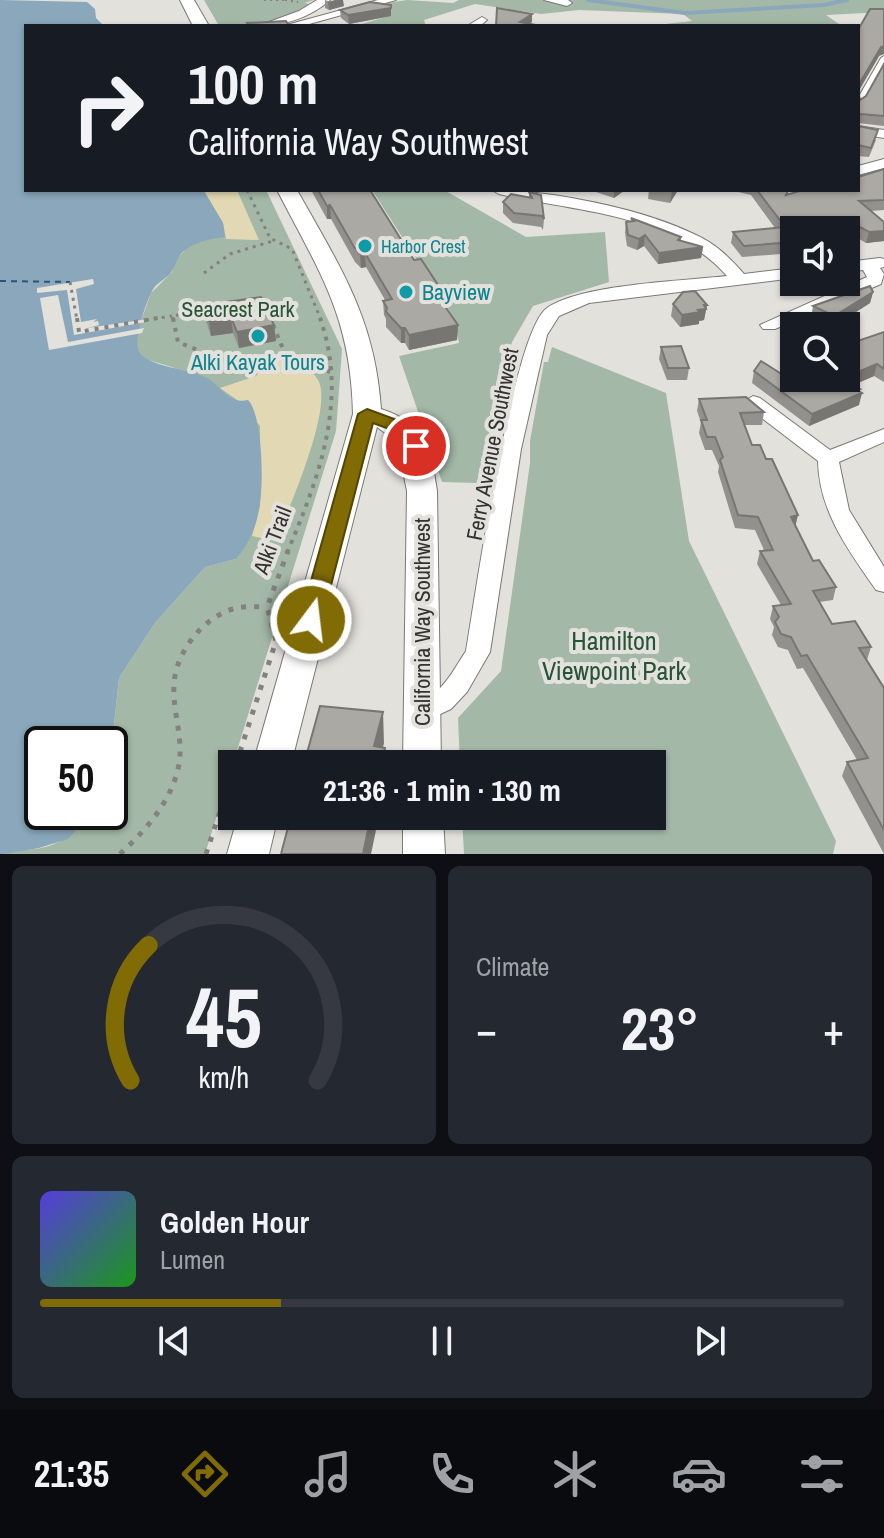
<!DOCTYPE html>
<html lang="en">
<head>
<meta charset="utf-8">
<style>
  body { margin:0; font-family:"Archivo Narrow",sans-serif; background:#242831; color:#f1f3f6; height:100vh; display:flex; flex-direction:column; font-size:30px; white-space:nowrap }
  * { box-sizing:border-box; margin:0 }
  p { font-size:26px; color:#9ea1a6 }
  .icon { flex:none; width:44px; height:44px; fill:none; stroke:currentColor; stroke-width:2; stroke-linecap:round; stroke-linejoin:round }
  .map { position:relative; height:854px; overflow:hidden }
  .drawer { display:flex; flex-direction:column; gap:12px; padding:12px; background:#0d0f14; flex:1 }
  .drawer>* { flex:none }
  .banner { position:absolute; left:24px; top:24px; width:836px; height:168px; border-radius:0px; box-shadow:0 2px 6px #0004; background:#171b24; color:#f1f3f6; overflow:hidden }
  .tools { position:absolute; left:780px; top:216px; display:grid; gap:16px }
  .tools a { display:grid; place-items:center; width:80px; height:80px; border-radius:0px; background:#171b24; box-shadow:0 2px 6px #0004; font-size:40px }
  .speed { position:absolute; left:24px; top:726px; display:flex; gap:16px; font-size:40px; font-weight:700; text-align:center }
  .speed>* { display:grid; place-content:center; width:104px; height:104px; border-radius:50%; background:#171b24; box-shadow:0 2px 6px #0004; line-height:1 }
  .speed .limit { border:4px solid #111; border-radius:12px; background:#fff; color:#111 }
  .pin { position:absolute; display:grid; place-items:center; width:68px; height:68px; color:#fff; margin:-34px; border:4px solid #fff; border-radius:50%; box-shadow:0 2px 8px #0007 }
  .me { position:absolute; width:88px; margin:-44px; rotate:15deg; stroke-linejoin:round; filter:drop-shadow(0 0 6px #0008) }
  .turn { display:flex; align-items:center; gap:28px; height:168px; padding:0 32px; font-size:36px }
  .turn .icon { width:104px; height:104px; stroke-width:2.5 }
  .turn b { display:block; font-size:56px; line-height:68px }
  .big { font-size:60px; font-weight:700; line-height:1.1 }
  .drawer .widget { flex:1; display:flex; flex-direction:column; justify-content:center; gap:12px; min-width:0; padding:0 28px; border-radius:12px; background:#242831 }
  .drawer .dial { align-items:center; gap:0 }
  .dial svg { height:208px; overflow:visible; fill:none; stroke:#363941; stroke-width:7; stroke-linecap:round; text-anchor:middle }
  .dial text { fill:#f1f3f6; stroke:none }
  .song { display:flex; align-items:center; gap:24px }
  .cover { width:96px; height:96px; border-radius:12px; background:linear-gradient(135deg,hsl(250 70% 55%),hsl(120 70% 35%)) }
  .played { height:8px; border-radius:4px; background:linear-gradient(90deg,#806b04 30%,#363941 30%) }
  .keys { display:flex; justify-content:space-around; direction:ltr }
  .heat { display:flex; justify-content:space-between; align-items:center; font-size:44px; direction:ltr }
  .drawer .tiles { flex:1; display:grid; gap:12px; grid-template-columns:1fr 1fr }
  .widget:last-child { grid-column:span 2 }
  .trip { position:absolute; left:218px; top:750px; width:448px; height:80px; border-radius:0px; background:#171b24; box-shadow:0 2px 6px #0004; font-weight:700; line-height:80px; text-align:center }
  .tabs { display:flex; height:128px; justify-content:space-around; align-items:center; background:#090b0e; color:#9ea1a6 }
  .tabs .icon { width:56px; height:56px }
  .tabs .on { color:#806b04 }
  .tabs b { font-size:36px; color:#f1f3f6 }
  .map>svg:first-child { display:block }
  .green { fill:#a3b8a7 }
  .sand { fill:#e2d8b3 }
  .water { fill:#8aa7bb }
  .pier { fill:#e3e1dc }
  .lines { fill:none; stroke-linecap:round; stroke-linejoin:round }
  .stream { stroke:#8aa7bb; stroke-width:4 }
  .ferry { stroke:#255876; stroke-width:2; stroke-dasharray:6 5; stroke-linecap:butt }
  .lane-casing { stroke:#7a7974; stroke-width:2 }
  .street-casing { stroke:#7a7974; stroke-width:2 }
  .secondary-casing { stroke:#7a7974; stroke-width:2 }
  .path-far3 { stroke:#83827e; stroke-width:2; stroke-dasharray:2 4; stroke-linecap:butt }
  .path-far2 { stroke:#83827e; stroke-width:3; stroke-dasharray:3 5; stroke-linecap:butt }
  .path-far1 { stroke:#83827e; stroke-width:4; stroke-dasharray:4 6; stroke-linecap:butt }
  .path { stroke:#83827e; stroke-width:5; stroke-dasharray:5 8; stroke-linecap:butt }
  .lane { fill:#fff; fill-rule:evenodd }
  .street { fill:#fff; fill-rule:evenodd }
  .secondary { fill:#fff; fill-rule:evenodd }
  .wall { fill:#93918d }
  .shaded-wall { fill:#787673 }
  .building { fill:#aba9a4; stroke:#787673; stroke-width:2 }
  .route { fill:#806b04; stroke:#534603; stroke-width:2 }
  .culture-dot { fill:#0f9aa8; stroke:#e3e1dc; stroke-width:3 }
  .labels { text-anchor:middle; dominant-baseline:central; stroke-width:8; stroke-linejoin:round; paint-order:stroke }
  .far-culture-label { font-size:18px; fill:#0d838f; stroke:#e3e1dc; text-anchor:start }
  .culture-label { font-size:22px; fill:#0d838f; stroke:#e3e1dc; text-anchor:start }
  .park-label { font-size:22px; fill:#265435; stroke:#e3e1dc }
  .street-label { font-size:22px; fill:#333230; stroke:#e3e1dc }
  .near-park-label { font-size:26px; fill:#265435; stroke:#e3e1dc }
</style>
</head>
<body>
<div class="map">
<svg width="884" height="854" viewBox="0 0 884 854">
  <rect width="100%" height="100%" fill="#e3e1dc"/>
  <g class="green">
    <path d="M204,0H313L305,3L309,4C284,25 250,26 219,26Z"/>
    <path d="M407,0L453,3L459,0H884V12L826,15L842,26H648L692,21L683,14L579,10L541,14L475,4L424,20L426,26H355L389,16L382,4Z"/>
    <path d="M162,190H266L342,349L336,431L205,854H4C13,849 24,850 35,849C60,846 77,832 91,812H110V762L119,678L155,623L205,567L236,559L232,399L205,377L145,359L138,350L135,337L151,293L172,272L175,261L184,251Z"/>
    <path d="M372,190H444L526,237L605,232L609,282L533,306L512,342L477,483L442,482L399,356L459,343L454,318Z"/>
    <path d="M552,347L666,393L689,541L836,841L833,854H464L462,816H652V764H460L458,718L501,671L530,463V441L544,362H548Z"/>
  </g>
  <g class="sand">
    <path d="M199,190H237L259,240L226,239L223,223L204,191Z"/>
    <path d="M287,360C300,364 311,368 318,380C334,407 288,510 276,541L252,536L260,506V426L240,402L220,388L256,376L272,361Z"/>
  </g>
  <path class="water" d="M0,0L87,2L95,9L96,18L104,26H26V190L204,191L223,223L225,237C211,239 197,241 185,250C177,256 177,263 172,271C168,278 159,281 154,288C147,298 133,340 139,351C148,368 190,368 207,378C221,386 230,405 248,400C263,415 264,487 259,509C256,528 249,544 236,559L205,567L155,623L119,678L110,762V744H42V812H91L90,815L68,839L39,848L4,854H0Z"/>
  <g class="pier">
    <path d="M93,279L94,284L76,289L81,322L97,319L93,322L98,321L99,325L87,328L148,319L146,322L74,335L67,290L37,293V288Z"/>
    <path d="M58,295L68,342L144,328L142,333L49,350L40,298Z"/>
  </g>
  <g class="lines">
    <path class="stream" d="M588,0L685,13L824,5L847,0"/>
    <path class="ferry" d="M0,281L70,282"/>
    <g class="lane-casing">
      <path id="lane" d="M884,56V63L861,104L858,106V98L881,58Z"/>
    </g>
    <g class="street-casing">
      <g id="street">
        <path d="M317,0H330C311,17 284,26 258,26L299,11Z"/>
        <path d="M378,0H396L302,26H283Z"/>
        <path d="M544,0H568L572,3L567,6Z"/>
        <path d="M482,17L487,20L480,26H467Z"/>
        <path d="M858,126L884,130V138L858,134Z"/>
        <path d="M884,159V168L858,175V166Z"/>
        <path d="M492,190C550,190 644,209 696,235C716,244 730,258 744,274L794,268V278L589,303L559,316L547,335L521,449L490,652L467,692L451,709L421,723L412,720L408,713C414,702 424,701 434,694C448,682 456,666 466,651C475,598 513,331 547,308C582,284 683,281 727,276C672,213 576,212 499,194Z"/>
        <path d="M880,258L884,259V267L880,268L884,274L881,284L775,329H763L760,325L867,277L863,270L846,272V262Z"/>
        <path d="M753,396L760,398L830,450L884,429V442L839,462L849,510L884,567V592L876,590C848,550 819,511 818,461L746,406L743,402Z"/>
      </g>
    </g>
    <g class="secondary-casing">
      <g id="secondary">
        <path d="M180,0H194L209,26H193Z"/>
        <path d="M277,190H297C340,267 375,318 381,409C425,423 431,449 437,491L441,764H403L407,491L397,442L377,427L291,764H253L353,414C351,317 320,273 277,190Z"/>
        <path d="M238,816H278L269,854H227Z"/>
        <path d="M403,816H443L445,854H403Z"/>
      </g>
    </g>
    <g class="path-far3">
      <path d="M264,0H284"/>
      <path d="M285,0L298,2"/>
    </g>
    <g class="path-far2">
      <path d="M247,190L270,238L292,249L321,320"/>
      <path d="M204,273L230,254L273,241"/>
      <path d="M70,282L77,320"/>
      <path d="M146,320L172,316"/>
      <path d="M173,320L172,316L194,312"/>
    </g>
    <g class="path-far1">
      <path d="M77,318L79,332L158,318"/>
      <path d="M173,318L178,342L220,359L249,361L286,356L330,372"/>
      <path d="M273,325L286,356"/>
      <path d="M287,553C319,477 349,400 320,318"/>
    </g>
    <g class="path">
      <path d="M236,764L276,641L267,607L288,551"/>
      <path d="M120,854C145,831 170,803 178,769C185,740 172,713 174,684C176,651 204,616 236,608C246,606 257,607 267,607"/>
      <path d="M206,854L232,775"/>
    </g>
    <use href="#lane" class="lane"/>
    <use href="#street" class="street"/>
    <use href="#secondary" class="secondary"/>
  </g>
  <g class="wall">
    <path d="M325,0L344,6L329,10L325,8Z"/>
    <path d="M391,5V16L349,24L341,18L340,10Z"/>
    <path d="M858,30L879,56L858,92L860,100L866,96L884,64V126L858,123Z"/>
    <path d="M858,126L876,140L869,157L858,156Z"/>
    <path d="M884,169V210L871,211L884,231V241L866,243L856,237L846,238V230H794V253L742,257L731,243L733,232L775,228L751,195L730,190H788L787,195L858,190Z"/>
    <path d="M311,190H370L414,260L440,288V299L458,325L457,340L409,350L405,343H401L386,327V319L384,315L383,301L385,300L366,267L361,268L355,262L331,219H327Z"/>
    <path d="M590,190H625L614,198Z"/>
    <path d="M649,190H678L670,203L648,199Z"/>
    <path d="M529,192L544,219L543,230L541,227L513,223L503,213V202L529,197Z"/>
    <path d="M631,218L681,237L680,241L703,247L701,258L658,264L644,246L637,250L627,246L625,233L626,222L631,221Z"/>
    <path d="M873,292L870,303L834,326H827L811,318L813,306Z"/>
    <path d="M673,304L707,305L704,320L699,321V324L680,327L671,316Z"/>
    <path d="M204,305L274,325L276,341L239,348L233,333L211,336L206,321Z"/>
    <path d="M884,332V382L874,376L853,385L859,391V405L809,426L752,383L754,371L799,385L846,378Z"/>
    <path d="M661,347L689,368L687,380H667L659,359Z"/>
    <path d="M699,399L764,412L762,425H744L752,445L795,525L813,561L836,587L833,600L819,602L832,624L871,647L867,660L884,688V854L842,776L847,762L857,760L803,668L797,669L788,650L778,647L772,635L774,627L770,619L773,606L781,605L757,564L760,551L764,550L755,530L735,528L718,472L719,466L712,450H705L699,433L701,422L697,411Z"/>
  </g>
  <g class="shaded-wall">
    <path d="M335,0H343L344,6L329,10L328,2Z"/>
    <path d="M391,8V16L349,24L348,15Z"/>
    <path d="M532,14V22L526,26L520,22Z"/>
    <path d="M884,46V54L879,56L858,92V86L881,47Z"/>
    <path d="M614,190H625L614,198Z"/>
    <path d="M673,190H678L670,203L672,192Z"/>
    <path d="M330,205L331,219H327V206Z"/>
    <path d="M884,231V241L866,243L869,232Z"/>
    <path d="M645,235L644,246L637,250L639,239Z"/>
    <path d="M681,237L679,248L703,247L701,258L658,264L659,253Z"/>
    <path d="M365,253L366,267L361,268L360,254Z"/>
    <path d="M440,288V303L433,289Z"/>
    <path d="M873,292L870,303L834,326H832L834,316Z"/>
    <path d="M704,305H707L704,320L699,321V324L680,327L682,315L698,310Z"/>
    <path d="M231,317L233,333L211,336L209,321Z"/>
    <path d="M274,325L276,341L239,348L237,332Z"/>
    <path d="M458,325L457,340L409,350V335Z"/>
    <rect x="401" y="328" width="4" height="15"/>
    <path d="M877,364L874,376L840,391L843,379Z"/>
    <path d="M860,389L859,394L862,393L859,405L809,426L812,414Z"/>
    <path d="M798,515L795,528L791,517Z"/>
    <path d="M383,712L384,743L379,764L374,746Z"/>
    <path d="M385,748L386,764H382Z"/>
    <path d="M371,816H379L371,854H363Z"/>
  </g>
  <g class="building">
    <path d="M370,2L391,5V8L348,15L340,10Z"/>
    <path d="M497,8L532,14L520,22L541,26H496Z"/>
    <path d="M870,9H884V46L881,47L858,86V30Z"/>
    <path d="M286,21L289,26H249L247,23Z"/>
    <path d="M884,64V116L861,114L858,116V91L860,100L866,96Z"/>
    <path d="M858,126L878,130L871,148L858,145Z"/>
    <path d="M884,169V200L859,201L884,222V231L869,232L858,226L817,230H794V242L744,246L733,232L785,227L757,190H788L786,195L803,190H858V177Z"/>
    <path d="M318,190H370L414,260L421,259L440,288L433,289L458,325L409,335L405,328H401L386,312L387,308L383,301L392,299L365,253L360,254L354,247L330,205L327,206Z"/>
    <path d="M529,192L541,195L544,219L542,216L514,213L503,202L511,194L532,198Z"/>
    <path d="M631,218L681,237L678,240L703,247L659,253L645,235L639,239L628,235L626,222L634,221Z"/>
    <path d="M870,286L873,292L834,316L813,306Z"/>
    <path d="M695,291L707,305H704L706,309L698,310L700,312L682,315L673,304L683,292Z"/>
    <path d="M261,297L274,325L237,332L231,317L209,321L204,305Z"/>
    <path d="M884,332V369L877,364L846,377V345Z"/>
    <path d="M681,346L689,368H668L661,347Z"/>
    <path d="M761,361L799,385L802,378H845L843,379L860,389L857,390L862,393L812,414L754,371Z"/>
    <path d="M746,397L764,412L740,413L752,445H760L766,459H772L798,515L791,517L813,561L819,560L836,587L813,591L832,624L855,621L871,647L859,648L884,688V830L847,762L868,758L807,655L801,656L791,637L781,634L775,622L779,617L773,606L791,604L760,551L773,550L758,517L738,515L720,460L723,457L715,437H707L701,420H707L699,399Z"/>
    <path d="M320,706L383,712L374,746L385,748L382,764H304Z"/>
    <path d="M291,816H371L363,854H281Z"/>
  </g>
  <path class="route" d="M367,409L408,424L425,446L416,452L409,450L395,431L373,423L322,620L319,626H303L300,620L358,414Z"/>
  <g class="culture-dot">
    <circle cx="365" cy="246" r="8"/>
    <circle cx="406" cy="292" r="8"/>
    <circle cx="258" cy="336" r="8"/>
  </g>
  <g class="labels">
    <g class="far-culture-label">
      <text x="381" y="246">Harbor Crest</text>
    </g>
    <g class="culture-label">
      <text x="422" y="292">Bayview</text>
      <text x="258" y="362" text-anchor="middle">Alki Kayak Tours</text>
    </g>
    <g class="park-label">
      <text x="238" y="309">Seacrest Park</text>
    </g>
    <g class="street-label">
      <text transform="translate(492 444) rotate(-79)">Ferry Avenue Southwest</text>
      <text transform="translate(272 540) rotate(-69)">Alki Trail</text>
      <text transform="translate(422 622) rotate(-90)">California Way Southwest</text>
    </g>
    <g class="near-park-label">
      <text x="614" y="640">Hamilton<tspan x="614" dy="30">Viewpoint Park</tspan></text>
    </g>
  </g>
</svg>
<div class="tools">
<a><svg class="icon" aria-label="sound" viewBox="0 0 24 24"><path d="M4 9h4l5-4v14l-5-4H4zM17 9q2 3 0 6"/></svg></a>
<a><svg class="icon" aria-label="search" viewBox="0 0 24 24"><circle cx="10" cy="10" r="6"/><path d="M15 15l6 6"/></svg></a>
</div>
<div class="speed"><div class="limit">50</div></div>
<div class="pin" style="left:416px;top:446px;background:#d93025"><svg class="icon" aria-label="arrive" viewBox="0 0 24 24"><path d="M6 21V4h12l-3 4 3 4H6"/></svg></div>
<svg class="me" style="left:311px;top:620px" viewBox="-20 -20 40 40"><circle r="17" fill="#806b04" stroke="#fff" stroke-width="3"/><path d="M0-11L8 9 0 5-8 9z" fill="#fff"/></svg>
<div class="trip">21:36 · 1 min · 130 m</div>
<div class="banner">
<div class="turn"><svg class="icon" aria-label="right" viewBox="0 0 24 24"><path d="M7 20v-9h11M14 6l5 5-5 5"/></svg><div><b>100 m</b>California Way Southwest</div></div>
</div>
</div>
<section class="drawer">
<div class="tiles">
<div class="widget dial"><svg viewBox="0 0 100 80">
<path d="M14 69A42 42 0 1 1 86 69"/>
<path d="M14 69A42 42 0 0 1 21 17" stroke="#806b04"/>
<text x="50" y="56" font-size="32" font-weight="700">45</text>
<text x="50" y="72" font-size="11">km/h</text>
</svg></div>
<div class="widget"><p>Climate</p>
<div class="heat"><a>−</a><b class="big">23°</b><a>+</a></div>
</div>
<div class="widget">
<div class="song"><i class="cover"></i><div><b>Golden Hour</b><p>Lumen</p></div></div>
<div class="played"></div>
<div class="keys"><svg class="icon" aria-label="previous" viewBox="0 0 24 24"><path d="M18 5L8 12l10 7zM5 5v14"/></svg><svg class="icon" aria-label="pause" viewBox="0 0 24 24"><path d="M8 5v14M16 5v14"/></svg><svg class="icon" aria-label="next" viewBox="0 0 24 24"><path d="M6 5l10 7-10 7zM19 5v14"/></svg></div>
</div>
</div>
</section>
<nav class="tabs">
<b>21:35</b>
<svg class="icon on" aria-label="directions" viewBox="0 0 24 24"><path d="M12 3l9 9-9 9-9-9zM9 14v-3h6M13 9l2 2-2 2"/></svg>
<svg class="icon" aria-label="music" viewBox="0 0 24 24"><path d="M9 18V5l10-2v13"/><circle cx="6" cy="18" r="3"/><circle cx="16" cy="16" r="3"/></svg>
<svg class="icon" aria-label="phone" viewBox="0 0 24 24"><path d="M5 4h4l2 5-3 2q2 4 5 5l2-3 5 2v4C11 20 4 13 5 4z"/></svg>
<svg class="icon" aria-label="climate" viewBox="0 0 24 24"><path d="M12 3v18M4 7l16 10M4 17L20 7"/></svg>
<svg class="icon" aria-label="car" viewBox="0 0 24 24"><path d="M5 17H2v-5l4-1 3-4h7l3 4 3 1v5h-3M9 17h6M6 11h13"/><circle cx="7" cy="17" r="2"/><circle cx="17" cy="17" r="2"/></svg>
<svg class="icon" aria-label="filters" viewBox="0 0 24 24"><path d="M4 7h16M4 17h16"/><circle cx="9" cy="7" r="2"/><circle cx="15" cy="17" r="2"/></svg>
</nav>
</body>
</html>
